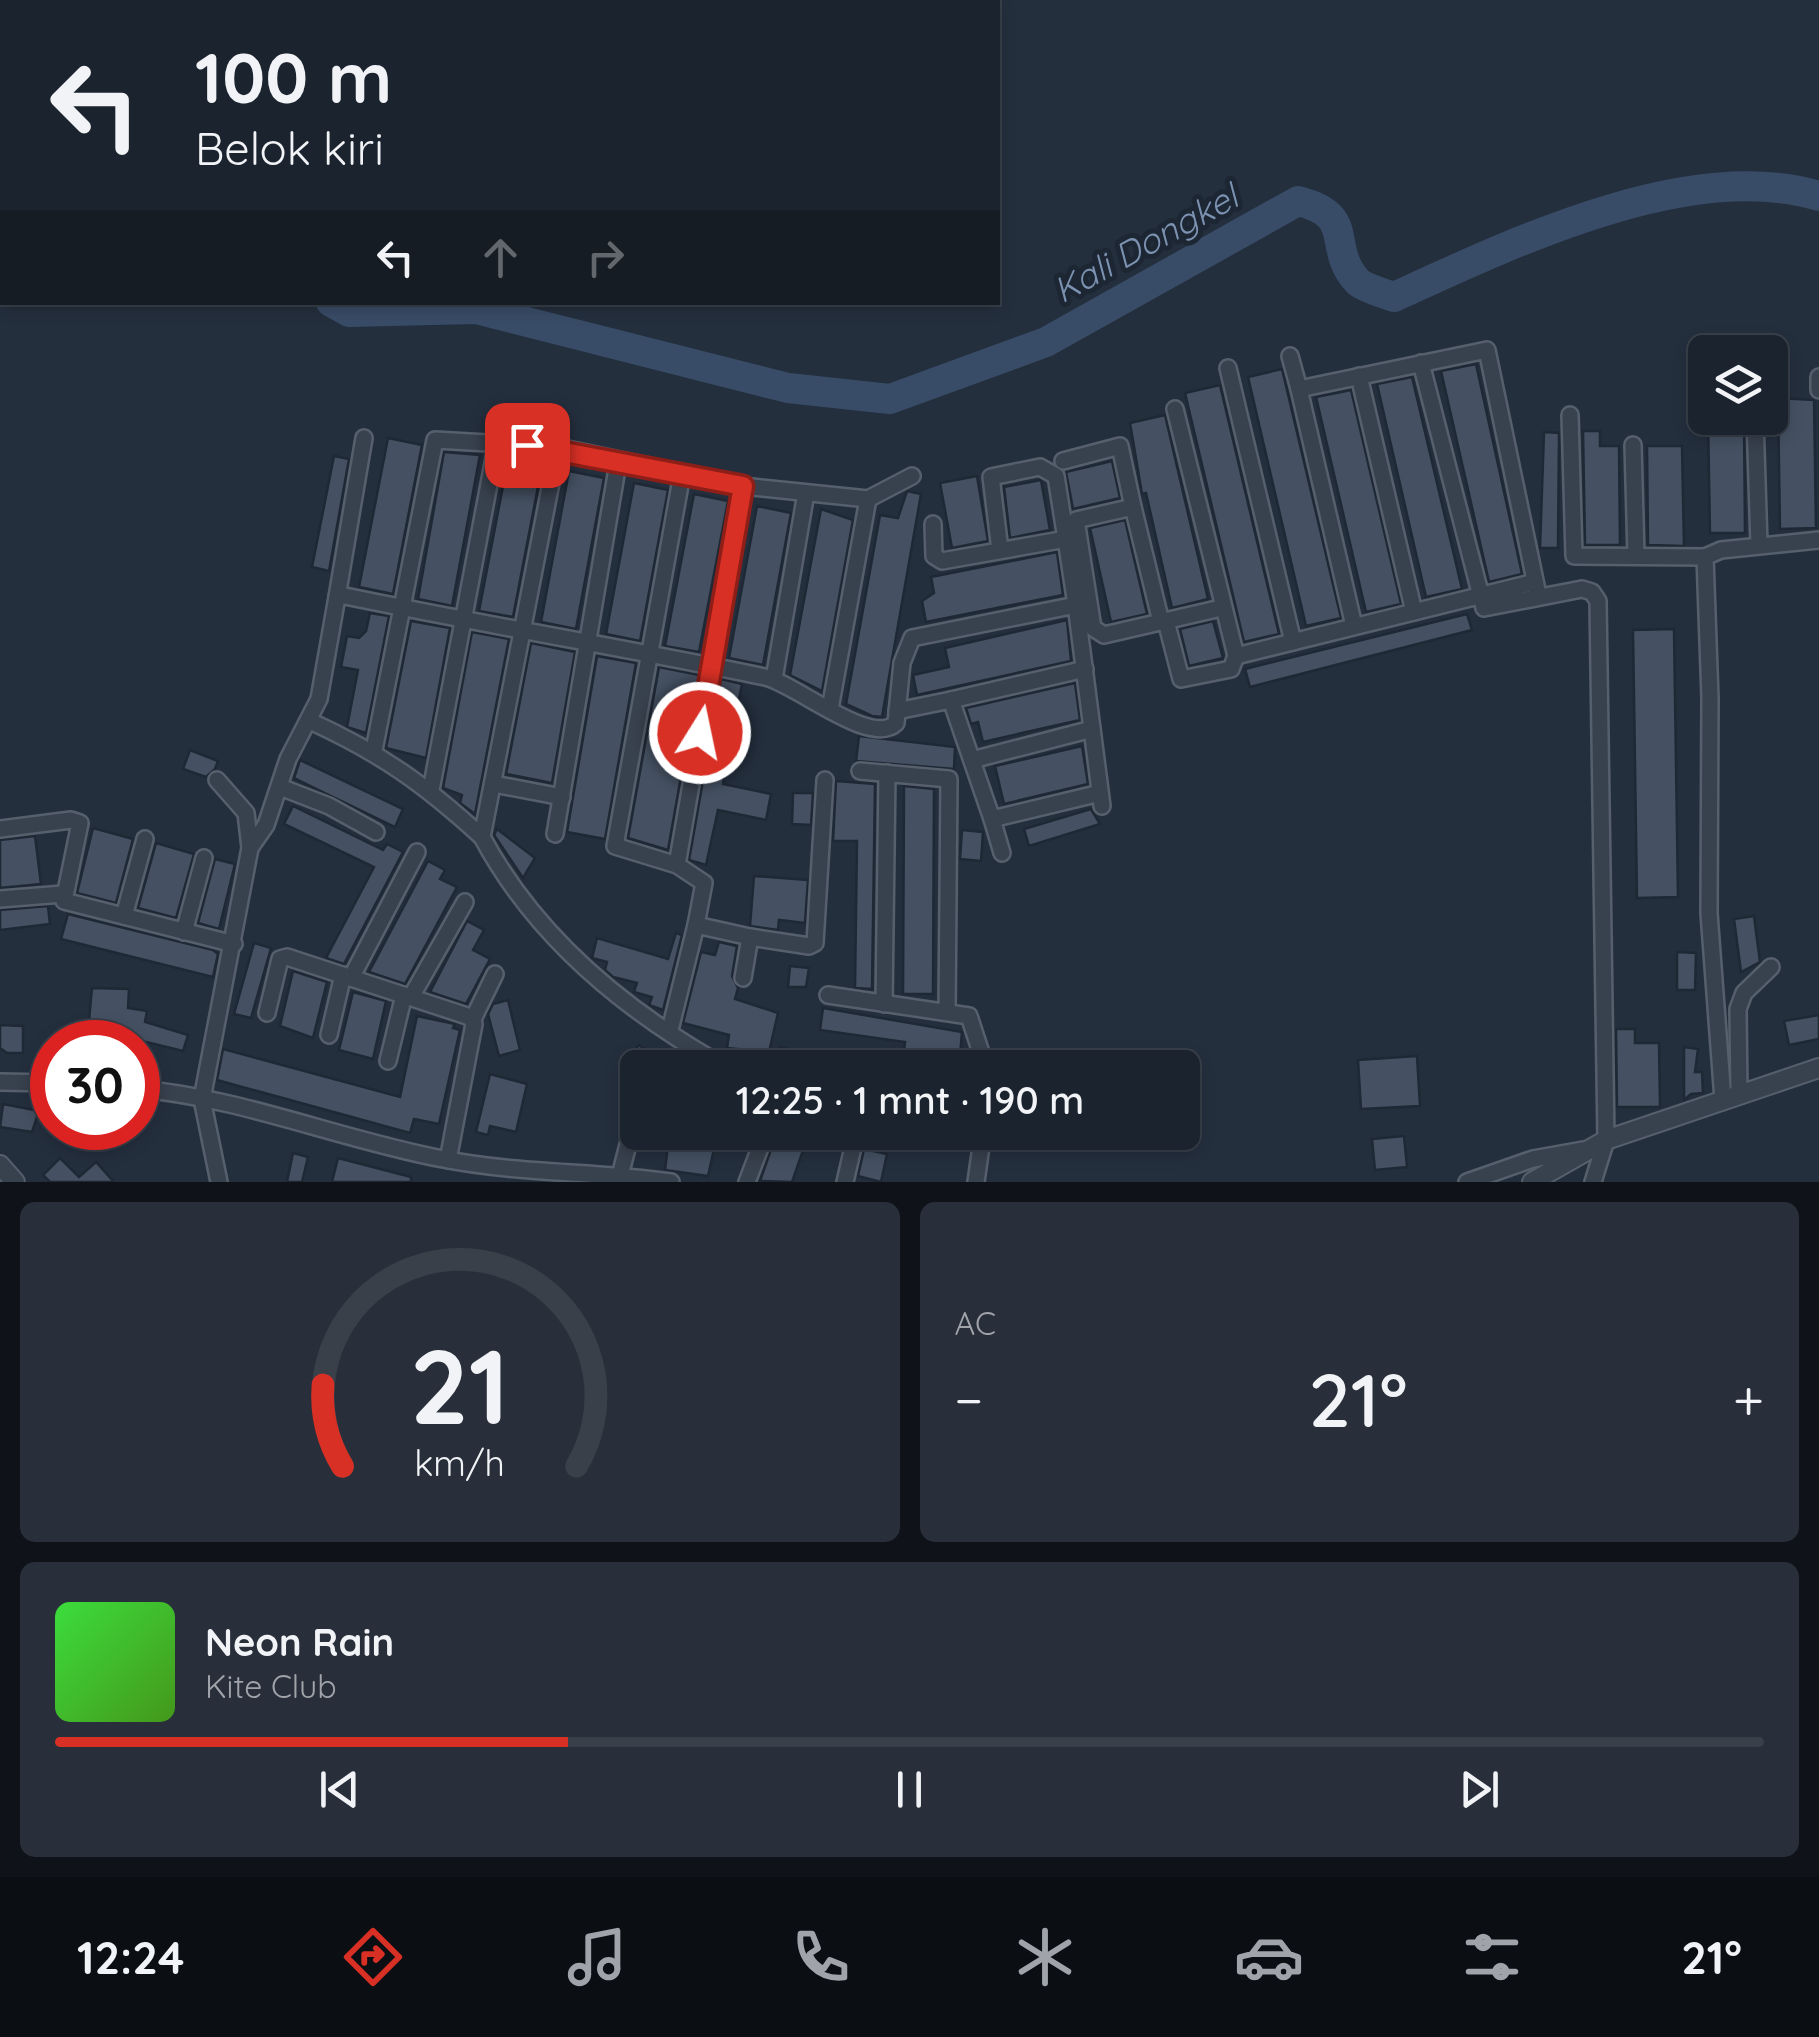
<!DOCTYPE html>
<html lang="id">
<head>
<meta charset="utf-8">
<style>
  body { margin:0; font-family:Quicksand,sans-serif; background:#282f3a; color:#f1f3f6; height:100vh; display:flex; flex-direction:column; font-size:38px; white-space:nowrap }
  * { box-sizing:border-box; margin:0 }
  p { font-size:32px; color:#a0a4aa }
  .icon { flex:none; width:55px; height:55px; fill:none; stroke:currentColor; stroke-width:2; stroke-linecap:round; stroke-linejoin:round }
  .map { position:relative; height:1182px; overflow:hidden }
  .panel { display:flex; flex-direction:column; gap:20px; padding:20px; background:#0f1319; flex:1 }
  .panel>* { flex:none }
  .top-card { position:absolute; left:0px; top:0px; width:1000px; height:305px; box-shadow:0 5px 15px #0003,0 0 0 2px #39404a; background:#1b232e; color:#f1f3f6; overflow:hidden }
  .buttons { position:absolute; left:1688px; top:335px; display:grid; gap:20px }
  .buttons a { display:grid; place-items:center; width:100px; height:100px; border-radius:15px; background:#1b232e; box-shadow:0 5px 15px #0003,0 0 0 2px #39404a; font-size:50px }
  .speed { position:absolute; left:30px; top:1020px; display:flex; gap:20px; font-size:50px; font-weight:700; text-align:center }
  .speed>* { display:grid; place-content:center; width:130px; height:130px; border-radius:50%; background:#1b232e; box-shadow:0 5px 15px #0003,0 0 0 2px #39404a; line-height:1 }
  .speed .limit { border:15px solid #d22; background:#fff; color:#111 }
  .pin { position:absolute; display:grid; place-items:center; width:85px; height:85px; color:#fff; margin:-42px; border-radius:20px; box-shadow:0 5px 15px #0006 }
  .me { position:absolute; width:110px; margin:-55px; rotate:10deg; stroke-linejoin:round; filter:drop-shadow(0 0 8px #0008) }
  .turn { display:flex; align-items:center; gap:35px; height:210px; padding:0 30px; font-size:45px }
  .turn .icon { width:130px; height:130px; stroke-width:2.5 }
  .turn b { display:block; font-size:70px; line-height:85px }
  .lanes { display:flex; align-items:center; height:95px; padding:0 30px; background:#0003; justify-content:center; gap:50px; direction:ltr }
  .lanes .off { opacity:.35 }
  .big { font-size:75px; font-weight:600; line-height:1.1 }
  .panel .widget { flex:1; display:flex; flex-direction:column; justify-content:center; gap:15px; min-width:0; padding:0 35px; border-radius:15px; background:#282f3a }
  .panel .dial { align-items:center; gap:0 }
  .dial svg { height:260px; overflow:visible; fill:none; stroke:#39404a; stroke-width:7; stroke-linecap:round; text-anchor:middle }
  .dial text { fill:#f1f3f6; stroke:none }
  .song { display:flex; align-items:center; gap:30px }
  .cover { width:120px; height:120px; border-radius:15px; background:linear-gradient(135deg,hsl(120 70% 55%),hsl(100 70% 35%)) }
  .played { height:10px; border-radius:5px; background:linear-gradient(90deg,#d93025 30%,#39404a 30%) }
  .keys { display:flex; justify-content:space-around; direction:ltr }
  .heat { display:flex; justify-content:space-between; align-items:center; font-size:55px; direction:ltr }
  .panel .tiles { flex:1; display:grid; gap:20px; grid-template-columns:1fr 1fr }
  .widget:last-child { grid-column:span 2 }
  .trip { position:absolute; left:620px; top:1050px; width:580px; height:100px; border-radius:15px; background:#1b232e; box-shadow:0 5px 15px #0003,0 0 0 2px #39404a; font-weight:600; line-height:100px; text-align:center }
  .dock { display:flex; height:160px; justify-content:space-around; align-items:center; background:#0b0e12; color:#a0a4aa }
  .dock .icon { width:70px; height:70px }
  .dock .current { color:#d93025 }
  .dock b { font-size:45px; color:#f1f3f6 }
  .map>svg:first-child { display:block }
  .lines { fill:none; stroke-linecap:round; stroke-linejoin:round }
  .river { stroke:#394c67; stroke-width:30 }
  .building { fill:#455162; stroke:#1f2835; stroke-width:2.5 }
  .minor-casing { stroke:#565f6c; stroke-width:20 }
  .tertiary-casing { stroke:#565f6c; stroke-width:22 }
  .minor { stroke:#38414e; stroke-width:15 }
  .tertiary { stroke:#38414e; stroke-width:18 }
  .route-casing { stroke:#8d1f18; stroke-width:25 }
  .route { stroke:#d93025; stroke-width:18 }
  .labels { text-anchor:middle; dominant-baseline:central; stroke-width:10; stroke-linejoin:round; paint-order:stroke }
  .water-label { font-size:35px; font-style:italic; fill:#7c92b1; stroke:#1d2633 }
</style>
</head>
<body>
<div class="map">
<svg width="1819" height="1182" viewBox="0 0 1819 1182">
  <rect width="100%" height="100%" fill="#242f3e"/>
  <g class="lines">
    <g class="river">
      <path d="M732,2L736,0"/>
      <path d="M0,245L2,243"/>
      <path d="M331,302L349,312L476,309L788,388L890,399L1046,342L1298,201C1359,216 1325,247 1358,282C1366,289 1384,293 1394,297C1512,243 1690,157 1819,196"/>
    </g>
  </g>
  <g class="building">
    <path d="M1476,364L1522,574L1489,582L1441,371Z"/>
    <path d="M1282,369L1341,618L1306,626L1248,377Z"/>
    <path d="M1412,377L1462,589L1426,597L1377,384Z"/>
    <path d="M1220,385L1279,634L1244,642L1185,393Z"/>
    <path d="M1351,390L1401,604L1366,612L1316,397Z"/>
    <path d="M1778,398L1814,400L1816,528L1780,529Z"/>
    <path d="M1165,415L1208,599L1172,608L1146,493L1142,494L1130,423Z"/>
    <path d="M1708,418H1744L1745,533H1710Z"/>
    <path d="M1583,431H1600V446H1619L1620,545H1585Z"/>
    <path d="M1544,432L1559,433L1558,548H1540Z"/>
    <path d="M388,438L422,445L393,594L359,587Z"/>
    <path d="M1647,446H1682L1684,546L1648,545Z"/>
    <path d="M444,452L480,455L452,606L418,599Z"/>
    <path d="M334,456L349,459L329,571L312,567Z"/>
    <path d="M508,460L542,466L513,617L479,611Z"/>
    <path d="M1112,461L1120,498L1073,509L1066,472Z"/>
    <path d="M569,471L604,478L576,629L541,622Z"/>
    <path d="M977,476L988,541L952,548L940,483Z"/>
    <path d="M1041,480L1050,530L1010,538L1004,487Z"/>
    <path d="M634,483L668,490L640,641L606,634Z"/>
    <path d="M907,491L921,494L882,717L872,716L846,704L880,515L898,518Z"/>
    <path d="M694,494L728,501L699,652L665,646Z"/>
    <path d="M757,506L791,513L763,665L729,658Z"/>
    <path d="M821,509L853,520L822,691L790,675Z"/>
    <path d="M1125,520L1147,614L1111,622L1090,528Z"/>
    <path d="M1057,552L1063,595L926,622L922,601L934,593L931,577Z"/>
    <path d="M370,613L389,616L366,733L347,727L358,670L341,667L347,636L359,638L366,631Z"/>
    <path d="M1467,614L1472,630L1250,687L1245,669Z"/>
    <path d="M1067,620L1071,661L917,695L913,675L949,667L945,648Z"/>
    <path d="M411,621L450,628L426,758L386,748Z"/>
    <path d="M1213,621L1223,658L1189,666L1180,629Z"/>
    <path d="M1674,629L1678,897L1637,898L1633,630Z"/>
    <path d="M472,632L509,639L475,814L460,803L462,795L443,788Z"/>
    <path d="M531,643L575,652L552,783L506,774Z"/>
    <path d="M597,656L636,663L605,839L567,832Z"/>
    <path d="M659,667L699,675L668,850L628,838Z"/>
    <path d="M721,679L742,684L723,784L771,794L766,820L718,810L706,865L689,860Z"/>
    <path d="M1075,683L1080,720L1022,733L983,742L978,722L971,724L966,708Z"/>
    <path d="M859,736L955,747L954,769L856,761Z"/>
    <path d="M1082,746L1088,784L1004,804L995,766Z"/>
    <path d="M190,750L218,761L215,769L206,777L183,769Z"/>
    <path d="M300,760L403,809L395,827L294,778Z"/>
    <path d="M836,781L875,784L872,989L855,988L857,841H833Z"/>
    <path d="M904,786L934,789L933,994H903Z"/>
    <path d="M793,793H813L811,825L792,824Z"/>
    <path d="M293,806L383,850L387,844L403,852L344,964L326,958L374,867L284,824Z"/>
    <path d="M1091,809L1100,824L1029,846L1024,829Z"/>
    <path d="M93,828L133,839L116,903L77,893Z"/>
    <path d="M497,829L535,858L523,878L494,835Z"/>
    <path d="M962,830L983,832L981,861L960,859Z"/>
    <path d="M35,836L41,884L0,888V840Z"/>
    <path d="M156,843L194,854L176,918L138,908Z"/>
    <path d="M215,859L235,864L219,929L198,923Z"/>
    <path d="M428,861L445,870L440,879L457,887L405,984L369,972Z"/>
    <path d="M754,876L808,880L805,923L779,920L778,930L750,926Z"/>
    <path d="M48,906L50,924L0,930V910Z"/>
    <path d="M68,914L213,950L218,954L213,977L61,939Z"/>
    <path d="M1754,916L1760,962L1741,972L1734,919Z"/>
    <path d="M467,921L484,930L473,950L490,959L466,1004L430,992Z"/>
    <path d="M676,933L682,935L663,1010L649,1005L652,997L634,992L637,983L613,977L605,970L607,962L592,958L597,938L668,959Z"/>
    <path d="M719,942L737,946L732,976L738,988L735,999L778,1013L769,1052L727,1048L729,1035L683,1023L701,952L715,955Z"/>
    <path d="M254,943L271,948L251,1018L234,1014Z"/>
    <path d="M1677,952L1696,953L1695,990H1677Z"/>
    <path d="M790,966L809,968L806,987H788Z"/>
    <path d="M293,971L327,982L313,1038L280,1026Z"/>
    <path d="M92,988L129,989L128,1008L147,1011L145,1022L188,1035L183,1051L130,1038V1042H87Z"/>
    <path d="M353,992L386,1001L373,1059L339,1050Z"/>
    <path d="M508,1000L520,1050L499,1056L488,1014L493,1004Z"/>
    <path d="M823,1008L962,1032L959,1068H902L905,1042L820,1030Z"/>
    <path d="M1819,1015V1039L1789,1045L1784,1021Z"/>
    <path d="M417,1016L455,1024L453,1028L460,1030L439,1124L414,1119L410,1133L217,1080L223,1049L400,1097Z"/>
    <path d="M0,1025L23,1026V1053H7L0,1048Z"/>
    <path d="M1616,1029H1635V1043H1659L1660,1107H1617Z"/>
    <path d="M639,1045L670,1068H638V1084L620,1071Z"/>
    <path d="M780,1047L827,1059L829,1051L851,1057L848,1068H775Z"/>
    <path d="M1684,1047L1698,1049L1695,1072H1702L1703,1093L1691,1094L1684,1100Z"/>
    <path d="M1417,1056L1420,1106L1361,1109L1358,1060Z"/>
    <path d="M490,1074L527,1084L516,1132L490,1126L488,1135L476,1132Z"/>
    <path d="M3,1104L39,1111L32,1132L0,1127Z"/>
    <path d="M676,1132L716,1140L708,1176L665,1170L668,1145L673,1146Z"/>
    <path d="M777,1132L806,1142L792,1182L760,1181Z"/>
    <path d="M1404,1136L1407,1167L1375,1170L1372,1139Z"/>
    <path d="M864,1149L887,1154L881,1182L858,1176Z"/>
    <path d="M293,1153L308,1157L302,1182H287Z"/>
    <path d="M60,1158L79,1177L96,1162L114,1182H50L43,1175Z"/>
    <path d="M338,1158L411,1177V1182H332Z"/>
  </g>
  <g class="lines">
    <g class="minor-casing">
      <g id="minor">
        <path d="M327,0L337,2"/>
        <path d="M316,2V0"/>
        <path d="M487,2L488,0"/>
        <path d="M1290,356L1299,389L1487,350L1537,590"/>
        <path d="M1421,363L1484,608L1582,589L1592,592L1598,601L1606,1140L1593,1182"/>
        <path d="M1228,368L1293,642"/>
        <path d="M1359,376L1414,612"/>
        <path d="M1819,377V390"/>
        <path d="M1299,389L1354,626"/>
        <path d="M1175,409L1236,656L1535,582"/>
        <path d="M1570,415L1574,556L1705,557"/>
        <path d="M1755,418L1759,545"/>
        <path d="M1633,445L1636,556"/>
        <path d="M1063,461L1120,446L1133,507"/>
        <path d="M682,474L615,846L677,865L704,883L696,925"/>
        <path d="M933,524L934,556L942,561L1066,539L1076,605"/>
        <path d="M1000,550L991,477L1040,467L1056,476L1066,539"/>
        <path d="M337,597L364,438"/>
        <path d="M1166,621L1181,679L1231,669L1236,656"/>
        <path d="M1161,622L1133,507L1076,520L1093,628L1104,635L1221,608"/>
        <path d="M774,679L806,493"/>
        <path d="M951,700L1085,669"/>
        <path d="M830,709L868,499L912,476"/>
        <path d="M897,711L951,700L992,819L1100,793"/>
        <path d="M310,721C382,754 424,784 482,837L558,447"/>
        <path d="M374,750L435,440L558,447L743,486L868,499"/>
        <path d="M972,760L1092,729"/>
        <path d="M860,771L949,779L947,1012"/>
        <path d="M217,780L246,813L250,848L202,1099L219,1182"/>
        <path d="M494,784L562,797"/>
        <path d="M280,787L329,806L376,832"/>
        <path d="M431,790L497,442"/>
        <path d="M992,819L1002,853"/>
        <path d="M0,829L71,820L80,823L64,901L234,944"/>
        <path d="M555,834L618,463"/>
        <path d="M482,837C536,938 628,1013 727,1068"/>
        <path d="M250,848L266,825L288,759L319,699L337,597L345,596C485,625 626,648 765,677C796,684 871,748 896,723L902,663L912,638L1076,605L1102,806"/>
        <path d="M677,865L743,486"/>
        <path d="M0,899L63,894"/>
        <path d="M124,916L145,839"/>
        <path d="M184,932L204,858"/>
        <path d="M750,937L809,946L815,943L825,780"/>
        <path d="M351,978L417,852"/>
        <path d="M828,995L969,1016L986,1068"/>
        <path d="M411,997L465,902"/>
        <path d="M884,1004L887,773"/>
        <path d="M267,1013L280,959L287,957L470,1017L474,1024L448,1160"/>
        <path d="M473,1019L495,974"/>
        <path d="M670,1030L696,925L750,937L743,978"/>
        <path d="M329,1035L343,975"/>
        <path d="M388,1061L404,995"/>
        <path d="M0,1082L52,1083"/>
        <path d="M138,1089C239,1097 342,1140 443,1159C519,1174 595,1171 671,1182"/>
        <path d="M1739,1095L1738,1009L1744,993L1771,967"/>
        <path d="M1723,1100L1709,913L1710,698L1705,557L1721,550L1819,540"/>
        <path d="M844,1132L854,1143L845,1182"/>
        <path d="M620,1176L636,1113"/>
        <path d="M747,1182L766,1132"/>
        <path d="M976,1182L983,1132"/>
        <path d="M1467,1182L1533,1159L1583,1150"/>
      </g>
    </g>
    <g class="tertiary-casing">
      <g id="tertiary">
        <path d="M0,1165L15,1182"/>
        <path d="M1532,1182L1606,1140L1819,1068"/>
      </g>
    </g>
    <use href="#minor" class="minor"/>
    <use href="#tertiary" class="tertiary"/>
  </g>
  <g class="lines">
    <g class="route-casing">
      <path id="route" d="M527,445L743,486L700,733"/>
    </g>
    <use href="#route" class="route"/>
  </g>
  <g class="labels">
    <g class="water-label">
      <text transform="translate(1145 243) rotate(-29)">Kali Dongkel</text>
    </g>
  </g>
</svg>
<div class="buttons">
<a><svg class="icon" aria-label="layers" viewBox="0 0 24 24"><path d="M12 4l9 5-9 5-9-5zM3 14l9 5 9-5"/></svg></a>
</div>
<div class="speed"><div class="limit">30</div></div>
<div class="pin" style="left:527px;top:445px;background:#d93025"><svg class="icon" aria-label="arrive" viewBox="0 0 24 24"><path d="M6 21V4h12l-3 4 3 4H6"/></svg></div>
<svg class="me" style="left:700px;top:733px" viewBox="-20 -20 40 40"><circle r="17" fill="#d93025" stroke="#fff" stroke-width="3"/><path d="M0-11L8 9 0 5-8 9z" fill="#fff"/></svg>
<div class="trip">12:25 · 1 mnt · 190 m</div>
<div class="top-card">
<div class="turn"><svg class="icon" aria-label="left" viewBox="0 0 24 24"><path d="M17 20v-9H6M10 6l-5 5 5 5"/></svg><div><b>100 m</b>Belok kiri</div></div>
<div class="lanes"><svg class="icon" aria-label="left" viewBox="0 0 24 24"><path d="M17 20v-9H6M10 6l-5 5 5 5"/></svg><svg class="icon off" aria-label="ahead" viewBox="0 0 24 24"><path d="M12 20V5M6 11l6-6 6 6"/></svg><svg class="icon off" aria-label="right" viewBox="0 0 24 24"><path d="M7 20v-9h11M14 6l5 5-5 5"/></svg></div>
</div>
</div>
<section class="panel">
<div class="tiles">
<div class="widget dial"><svg viewBox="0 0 100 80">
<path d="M14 69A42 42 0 1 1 86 69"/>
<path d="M14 69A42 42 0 0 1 8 44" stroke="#d93025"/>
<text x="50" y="56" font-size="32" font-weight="700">21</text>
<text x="50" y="72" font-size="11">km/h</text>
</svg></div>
<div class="widget"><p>AC</p>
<div class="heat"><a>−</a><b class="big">21°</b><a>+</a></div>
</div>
<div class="widget">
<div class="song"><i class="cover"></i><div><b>Neon Rain</b><p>Kite Club</p></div></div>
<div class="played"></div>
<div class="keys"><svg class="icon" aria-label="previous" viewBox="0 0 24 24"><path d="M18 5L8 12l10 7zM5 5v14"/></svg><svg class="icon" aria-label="pause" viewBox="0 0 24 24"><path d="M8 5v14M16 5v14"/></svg><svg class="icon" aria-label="next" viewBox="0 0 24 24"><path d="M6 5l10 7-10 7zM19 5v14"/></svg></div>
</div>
</div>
</section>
<nav class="dock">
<b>12:24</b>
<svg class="icon current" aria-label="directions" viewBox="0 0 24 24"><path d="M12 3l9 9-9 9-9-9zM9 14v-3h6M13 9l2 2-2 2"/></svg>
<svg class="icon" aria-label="music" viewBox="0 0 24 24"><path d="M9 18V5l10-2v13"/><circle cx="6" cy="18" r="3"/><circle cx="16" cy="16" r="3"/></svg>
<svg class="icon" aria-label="phone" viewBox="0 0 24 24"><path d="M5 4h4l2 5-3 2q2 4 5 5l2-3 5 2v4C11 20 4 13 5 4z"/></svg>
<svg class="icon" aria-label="climate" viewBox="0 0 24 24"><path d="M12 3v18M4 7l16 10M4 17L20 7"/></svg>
<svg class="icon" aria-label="car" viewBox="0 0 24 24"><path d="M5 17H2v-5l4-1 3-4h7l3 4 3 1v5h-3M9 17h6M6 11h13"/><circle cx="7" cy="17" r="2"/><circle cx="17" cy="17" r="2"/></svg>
<svg class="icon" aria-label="filters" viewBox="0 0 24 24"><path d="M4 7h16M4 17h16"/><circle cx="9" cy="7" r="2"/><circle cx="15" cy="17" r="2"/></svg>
<b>21°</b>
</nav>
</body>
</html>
